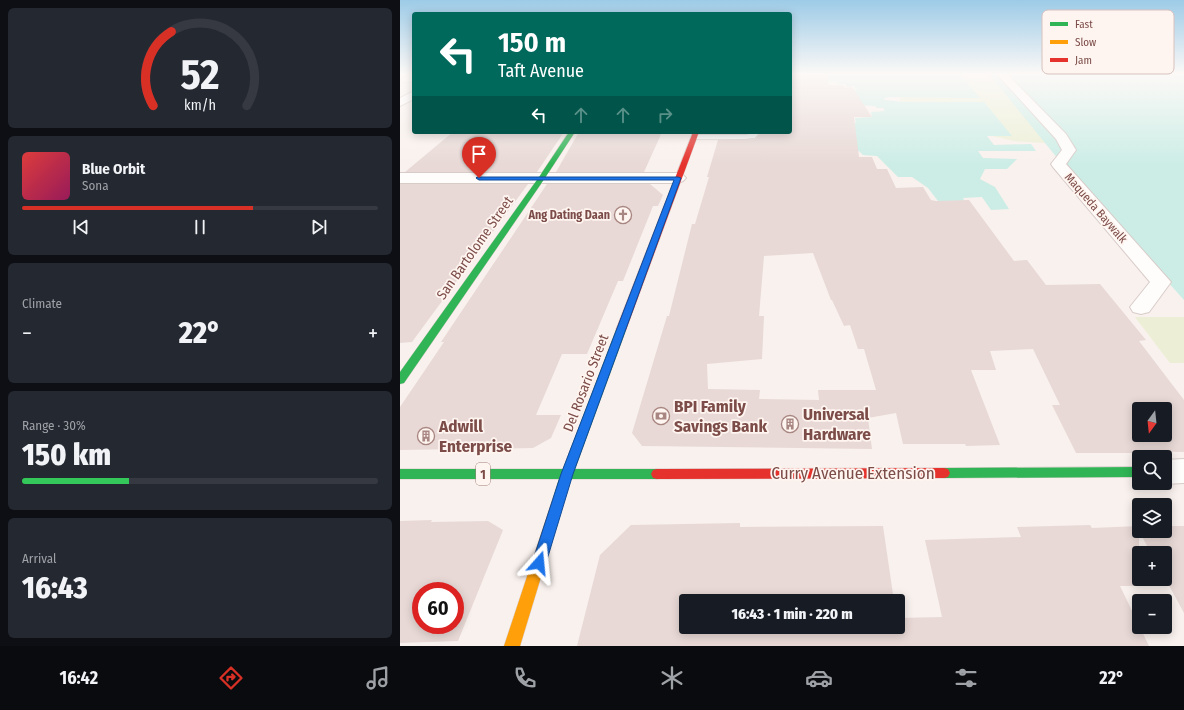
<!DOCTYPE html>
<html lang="en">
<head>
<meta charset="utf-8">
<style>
  body { margin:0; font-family:"Fira Sans Condensed",sans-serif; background:#242831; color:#f1f3f6; height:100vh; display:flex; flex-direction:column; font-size:15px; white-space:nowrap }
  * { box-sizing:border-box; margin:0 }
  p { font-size:13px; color:#9ea1a6 }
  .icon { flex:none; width:22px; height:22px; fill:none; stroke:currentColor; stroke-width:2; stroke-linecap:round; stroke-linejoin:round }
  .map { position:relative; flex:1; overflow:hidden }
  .drawer { display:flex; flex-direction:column; gap:8px; padding:8px; background:#0d0f14; width:400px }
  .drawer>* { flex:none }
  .guide { position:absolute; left:12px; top:12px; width:380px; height:122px; border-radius:4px; box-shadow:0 2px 10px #0003; background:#00695c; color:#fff; overflow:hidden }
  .needle { width:26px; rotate:195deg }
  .tools { position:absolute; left:732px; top:402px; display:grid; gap:8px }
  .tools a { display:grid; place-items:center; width:40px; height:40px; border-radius:4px; background:#171b24; box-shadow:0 2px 10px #0003; font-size:20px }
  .speed { position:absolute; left:12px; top:582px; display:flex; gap:8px; font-size:20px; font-weight:700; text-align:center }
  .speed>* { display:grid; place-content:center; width:52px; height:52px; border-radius:50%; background:#171b24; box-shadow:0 2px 10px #0003; line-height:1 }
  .speed .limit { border:6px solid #d22; background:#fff; color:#111 }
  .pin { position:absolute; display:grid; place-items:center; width:34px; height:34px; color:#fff; margin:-41px -17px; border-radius:50% 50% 50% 0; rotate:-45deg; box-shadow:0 0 4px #0007 }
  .pin .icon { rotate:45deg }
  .me { position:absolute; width:44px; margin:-22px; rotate:18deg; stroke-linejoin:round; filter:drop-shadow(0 0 3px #0008) }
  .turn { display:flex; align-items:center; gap:14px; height:84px; padding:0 20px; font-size:18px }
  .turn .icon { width:52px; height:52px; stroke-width:2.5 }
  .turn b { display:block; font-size:28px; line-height:34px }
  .lanes { display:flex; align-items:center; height:38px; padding:0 20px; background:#0003; justify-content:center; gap:20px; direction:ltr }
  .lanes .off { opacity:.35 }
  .big { font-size:30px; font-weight:800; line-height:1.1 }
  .drawer .widget { flex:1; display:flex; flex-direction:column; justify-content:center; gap:6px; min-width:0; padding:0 14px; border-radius:6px; background:#242831 }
  .drawer .dial { align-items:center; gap:0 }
  .dial svg { height:104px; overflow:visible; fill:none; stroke:#363941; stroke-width:7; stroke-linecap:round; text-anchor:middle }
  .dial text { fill:#f1f3f6; stroke:none }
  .song { display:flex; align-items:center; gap:12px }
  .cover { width:48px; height:48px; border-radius:6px; background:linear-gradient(135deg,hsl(0 70% 55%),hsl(330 70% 35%)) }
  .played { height:4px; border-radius:2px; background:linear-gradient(90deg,#d93025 65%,#363941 65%) }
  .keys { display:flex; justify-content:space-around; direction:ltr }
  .heat { display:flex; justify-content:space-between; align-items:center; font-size:22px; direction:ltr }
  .charge { height:6px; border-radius:3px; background:linear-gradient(90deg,#34c759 30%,#363941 0) }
  .trip { position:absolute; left:279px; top:594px; width:226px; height:40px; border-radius:4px; background:#171b24; box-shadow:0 2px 10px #0003; font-weight:800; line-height:40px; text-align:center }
  .menu { display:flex; height:64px; justify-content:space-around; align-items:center; background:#090b0e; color:#9ea1a6 }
  .menu .icon { width:28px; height:28px }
  .menu .active { color:#d93025 }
  .menu b { font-size:18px; color:#f1f3f6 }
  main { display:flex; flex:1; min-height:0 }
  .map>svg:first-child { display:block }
  .green { fill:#ecefd6 }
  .water { fill:#ccede6 }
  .building { fill:#e8d9d6; fill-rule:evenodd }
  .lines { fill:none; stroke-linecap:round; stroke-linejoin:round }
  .lane-casing { stroke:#d8ccc9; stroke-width:1 }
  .street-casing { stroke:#d8ccc9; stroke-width:2 }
  .fast-casing { stroke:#dacdca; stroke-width:1 }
  .slow-casing { stroke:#dacdca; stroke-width:1 }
  .jam-casing { stroke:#dacdca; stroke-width:1 }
  .lane { fill:#fefdfc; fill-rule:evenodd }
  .street { fill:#fefdfc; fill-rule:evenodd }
  .fast { fill:#30b455; fill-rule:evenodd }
  .slow { fill:#ff9f0a; fill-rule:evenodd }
  .jam { fill:#e5322d; fill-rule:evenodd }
  .route { fill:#1a73e8; stroke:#114b97 }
  .labels { text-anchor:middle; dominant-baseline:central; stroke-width:3.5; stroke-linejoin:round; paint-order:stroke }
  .far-street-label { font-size:12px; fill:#7c4c48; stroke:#fff5f0 }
  .far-poi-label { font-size:12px; font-weight:bold; fill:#7c4c48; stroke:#fff5f0; text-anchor:end }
  .shield { fill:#fff5f0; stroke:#a37f7a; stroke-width:1 }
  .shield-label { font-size:13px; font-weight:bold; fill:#7c4c48 }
  .street-label { font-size:14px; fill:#7c4c48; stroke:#fff5f0 }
  .near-poi-label { font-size:17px; font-weight:bold; fill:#7c4c48; stroke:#fff5f0; text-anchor:start }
  .near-street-label { font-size:17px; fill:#7c4c48; stroke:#fff5f0 }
  .key { fill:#fff5f0; stroke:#d8c2be; stroke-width:1 }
  .key-label { font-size:11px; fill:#7c4c48 }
</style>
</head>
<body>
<main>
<section class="drawer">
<div class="widget dial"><svg viewBox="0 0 100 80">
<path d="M14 69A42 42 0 1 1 86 69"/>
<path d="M14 69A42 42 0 0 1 28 12" stroke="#d93025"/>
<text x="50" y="56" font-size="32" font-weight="700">52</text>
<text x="50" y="72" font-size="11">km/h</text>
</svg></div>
<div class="widget">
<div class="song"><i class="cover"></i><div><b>Blue Orbit</b><p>Sona</p></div></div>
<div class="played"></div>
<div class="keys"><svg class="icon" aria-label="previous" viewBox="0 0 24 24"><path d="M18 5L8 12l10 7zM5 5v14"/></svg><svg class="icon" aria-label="pause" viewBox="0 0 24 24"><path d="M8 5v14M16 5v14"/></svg><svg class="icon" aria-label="next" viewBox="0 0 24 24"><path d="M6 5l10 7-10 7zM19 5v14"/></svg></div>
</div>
<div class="widget"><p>Climate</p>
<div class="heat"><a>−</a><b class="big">22°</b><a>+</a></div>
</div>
<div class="widget"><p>Range · 30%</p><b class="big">150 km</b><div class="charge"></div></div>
<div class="widget"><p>Arrival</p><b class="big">16:43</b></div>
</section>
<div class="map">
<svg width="784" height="646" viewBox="0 0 784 646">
  <rect width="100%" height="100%" fill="#f9f1ed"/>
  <g class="green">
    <path d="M431,74H596L658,144L614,141L506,116L492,78Z"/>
    <path d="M735,317H784V363H770Z"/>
  </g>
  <g class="water">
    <path d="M406,74H560L580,98L490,97L484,98L485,100L504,102H584L612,136H587L594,145L631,144L636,151H578L583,158L617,159L607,169H585L580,179L595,187L609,209L591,210L582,197L563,198L566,204L541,205L528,188L512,177H498L477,156L463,155L459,151L423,149L405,124L456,123L455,118L472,117L471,112L485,111L483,108H477L475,106L458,105L449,91L457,90L453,86L447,87L445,84H438L437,82H419L409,78L427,77L426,74Z"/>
    <path d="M589,74H784V300L667,170Z"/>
  </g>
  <g class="building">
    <path d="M425,74L429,85H443L445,88L452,87L472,117H454L459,157H472L477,169H487L496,188L523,187L531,200L536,201L569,200L614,261L627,260L646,285L700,284L746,340L739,341L784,400V452L743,451L744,453H676L652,405H660L633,349L590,351L596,370H571L600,445L566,446L565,444H503L496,413L468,418L472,449L242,446L232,433L267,316H269L292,224H295L309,177H307L318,140L355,139L361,132H390V75ZM413,253L431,300H432L444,326L450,325L458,349H464L476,390H418L419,400L359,399L360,390L308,389L307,364L362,359L364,316H359L364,256ZM739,409H765V435H739Z"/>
    <path d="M53,132H164L137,172H5Z"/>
    <path d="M179,132H262L244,172H156Z"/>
    <path d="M0,184H128L12,342L0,343Z"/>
    <path d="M147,184H250L263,195L258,206H253L223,281H218L187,354H162L136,415H161L151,438L133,448L0,450V407L44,342H41Z"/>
    <path d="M32,520L31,522L88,521L103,530L58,641L0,643V521ZM21,591H55V625H21Z"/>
    <path d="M340,523V527L483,526L494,601H286V627H498V618L542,617L525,540L621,537L617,527L690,525L692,528L739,526V586H720L749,646H177L200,555L231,525Z"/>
    <path d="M765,526H784V613L765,578V553H751L739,531H765Z"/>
  </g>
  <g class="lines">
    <g class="lane-casing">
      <g id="lane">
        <path d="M12,74H14V77L12,78H14V82H3L0,80Z"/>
        <path d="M352,132H360L355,138L344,139H294L290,137L294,135H344L350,134Z"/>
      </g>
    </g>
    <g class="street-casing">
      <g id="street">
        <path d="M597,74H607L666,134L676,150L666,164L771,282L749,312L741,314L733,312L730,307L750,282L653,167L651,164L662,150L656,139Z"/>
        <path d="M14,91V99L0,106V98Z"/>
        <path d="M0,173H278L283,175L286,178L283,181L278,183H0Z"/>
        <path d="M784,459V483L765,484L761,483H765V460Z"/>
      </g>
    </g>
    <g class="fast-casing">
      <g id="fast">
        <path d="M169,132H175L145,178L4,383L0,384V372L139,177Z"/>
        <path d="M221,327L226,330L175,469H257L261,470L263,474L261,478L257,479H171L163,502L159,504L155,502L153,498L159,479H0V469H163L216,330Z"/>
        <path d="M739,467V477L544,478L540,477L538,473L540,469L544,468Z"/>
      </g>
    </g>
    <g class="slow-casing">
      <path id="slow" d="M159,492L163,494L165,498L120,646H104L153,498L155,494Z"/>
    </g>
    <g class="jam-casing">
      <g id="jam">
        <path d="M293,132H299L226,330L224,332H218L216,330Z"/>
        <path d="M544,468L548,469L550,473L548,477L544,478L257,479L253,478L251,474L253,470L257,469Z"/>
      </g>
    </g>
    <use href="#lane" class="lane"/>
    <use href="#street" class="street"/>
    <use href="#fast" class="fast"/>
    <use href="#slow" class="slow"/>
    <use href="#jam" class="jam"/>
  </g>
  <linearGradient id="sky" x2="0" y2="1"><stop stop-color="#9dcbe7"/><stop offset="0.45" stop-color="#fcf9f7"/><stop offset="1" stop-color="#fcf9f7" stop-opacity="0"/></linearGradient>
  <rect width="784" height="164" fill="url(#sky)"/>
  <path class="route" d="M77,177H278L281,178L173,474L146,563L144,567L139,569L134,567L132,563L161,474L274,180H79L76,178Z"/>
  <defs>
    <g id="church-ring" transform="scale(0.9)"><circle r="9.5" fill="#fff5f0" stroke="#a88682" stroke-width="1.5"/><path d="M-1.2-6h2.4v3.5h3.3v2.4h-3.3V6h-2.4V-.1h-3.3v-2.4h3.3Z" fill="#a88682"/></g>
    <g id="bank-ring" transform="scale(0.9)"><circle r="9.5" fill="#fff5f0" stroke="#a88682" stroke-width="1.5"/><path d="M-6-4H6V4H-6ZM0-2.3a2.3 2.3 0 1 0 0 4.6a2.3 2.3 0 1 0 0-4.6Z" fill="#a88682"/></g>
    <g id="building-ring" transform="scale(0.9)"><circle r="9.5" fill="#fff5f0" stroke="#a88682" stroke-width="1.5"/><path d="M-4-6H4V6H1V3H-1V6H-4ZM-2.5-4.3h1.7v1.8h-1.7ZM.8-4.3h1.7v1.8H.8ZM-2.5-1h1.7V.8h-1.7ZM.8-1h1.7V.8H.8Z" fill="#a88682"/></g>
  </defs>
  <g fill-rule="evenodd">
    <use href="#church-ring" x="223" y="215"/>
    <use href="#bank-ring" x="261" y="416"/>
    <use href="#building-ring" x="390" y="424"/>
    <use href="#building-ring" x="26" y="436"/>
  </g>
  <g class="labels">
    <g class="far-street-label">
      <text transform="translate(696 208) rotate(49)">Maqueda Baywalk</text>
    </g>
    <g class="far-poi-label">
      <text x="210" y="215">Ang Dating Daan</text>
    </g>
    <rect class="shield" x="76" y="463" width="14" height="22" rx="3"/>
    <g class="shield-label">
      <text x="83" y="474">1</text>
    </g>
    <g class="street-label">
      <text transform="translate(75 248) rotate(-55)">San Bartolome Street</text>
      <text transform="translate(186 383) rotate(-69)">Del Rosario Street</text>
    </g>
    <g class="near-poi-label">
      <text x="274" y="406">BPI Family<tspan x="274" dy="20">Savings Bank</tspan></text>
      <text x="403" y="414">Universal<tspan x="403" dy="20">Hardware</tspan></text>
      <text x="39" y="426">Adwill<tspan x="39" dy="20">Enterprise</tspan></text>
    </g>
    <g class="near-street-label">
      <text x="453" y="473">Curry Avenue Extension</text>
    </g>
  </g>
  <rect x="642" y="10" width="132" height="64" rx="6" class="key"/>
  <rect x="650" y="22" width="18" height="4" fill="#30b455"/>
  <rect x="650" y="40" width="18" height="4" fill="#ff9f0a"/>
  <rect x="650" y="58" width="18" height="4" fill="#e5322d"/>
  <g class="key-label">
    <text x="675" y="28">Fast</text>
    <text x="675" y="46">Slow</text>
    <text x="675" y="64">Jam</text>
  </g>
</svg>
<div class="tools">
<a><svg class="needle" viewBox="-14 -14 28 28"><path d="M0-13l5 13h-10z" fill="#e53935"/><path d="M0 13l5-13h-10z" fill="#9ea1a6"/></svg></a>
<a><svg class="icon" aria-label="search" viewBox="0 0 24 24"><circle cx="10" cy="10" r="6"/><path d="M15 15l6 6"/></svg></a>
<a><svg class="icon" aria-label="layers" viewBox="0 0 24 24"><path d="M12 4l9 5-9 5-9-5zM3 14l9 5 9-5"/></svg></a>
<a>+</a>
<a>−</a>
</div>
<div class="speed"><div class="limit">60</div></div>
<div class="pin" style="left:79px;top:178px;background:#d93025"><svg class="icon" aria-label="arrive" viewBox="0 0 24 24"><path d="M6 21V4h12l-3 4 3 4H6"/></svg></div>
<svg class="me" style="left:139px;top:563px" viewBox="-20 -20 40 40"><path d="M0-17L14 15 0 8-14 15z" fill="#1a73e8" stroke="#fff" stroke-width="4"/></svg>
<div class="trip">16:43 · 1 min · 220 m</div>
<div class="guide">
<div class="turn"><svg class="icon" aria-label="left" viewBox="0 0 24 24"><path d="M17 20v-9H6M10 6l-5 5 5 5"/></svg><div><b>150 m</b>Taft Avenue</div></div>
<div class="lanes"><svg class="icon" aria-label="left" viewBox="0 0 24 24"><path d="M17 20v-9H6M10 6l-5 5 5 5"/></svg><svg class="icon off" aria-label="ahead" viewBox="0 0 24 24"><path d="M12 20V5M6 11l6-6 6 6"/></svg><svg class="icon off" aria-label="ahead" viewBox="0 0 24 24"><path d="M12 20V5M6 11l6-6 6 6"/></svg><svg class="icon off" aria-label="right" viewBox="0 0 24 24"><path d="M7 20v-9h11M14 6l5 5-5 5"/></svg></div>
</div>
</div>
</main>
<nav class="menu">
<b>16:42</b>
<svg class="icon active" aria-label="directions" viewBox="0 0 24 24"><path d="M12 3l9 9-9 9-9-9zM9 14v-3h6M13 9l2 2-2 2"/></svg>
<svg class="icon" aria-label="music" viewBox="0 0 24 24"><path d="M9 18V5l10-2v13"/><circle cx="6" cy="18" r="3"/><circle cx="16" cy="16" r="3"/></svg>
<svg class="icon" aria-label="phone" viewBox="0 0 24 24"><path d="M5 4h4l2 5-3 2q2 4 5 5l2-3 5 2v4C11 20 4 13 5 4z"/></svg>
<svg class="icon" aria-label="climate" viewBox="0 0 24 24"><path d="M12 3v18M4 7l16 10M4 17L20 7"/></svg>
<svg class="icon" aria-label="car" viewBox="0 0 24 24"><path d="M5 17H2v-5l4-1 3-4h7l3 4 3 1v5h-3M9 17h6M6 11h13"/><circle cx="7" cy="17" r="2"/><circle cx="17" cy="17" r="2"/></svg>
<svg class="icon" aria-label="filters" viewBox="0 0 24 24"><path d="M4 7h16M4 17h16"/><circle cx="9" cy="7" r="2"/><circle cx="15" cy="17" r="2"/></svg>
<b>22°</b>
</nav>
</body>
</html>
